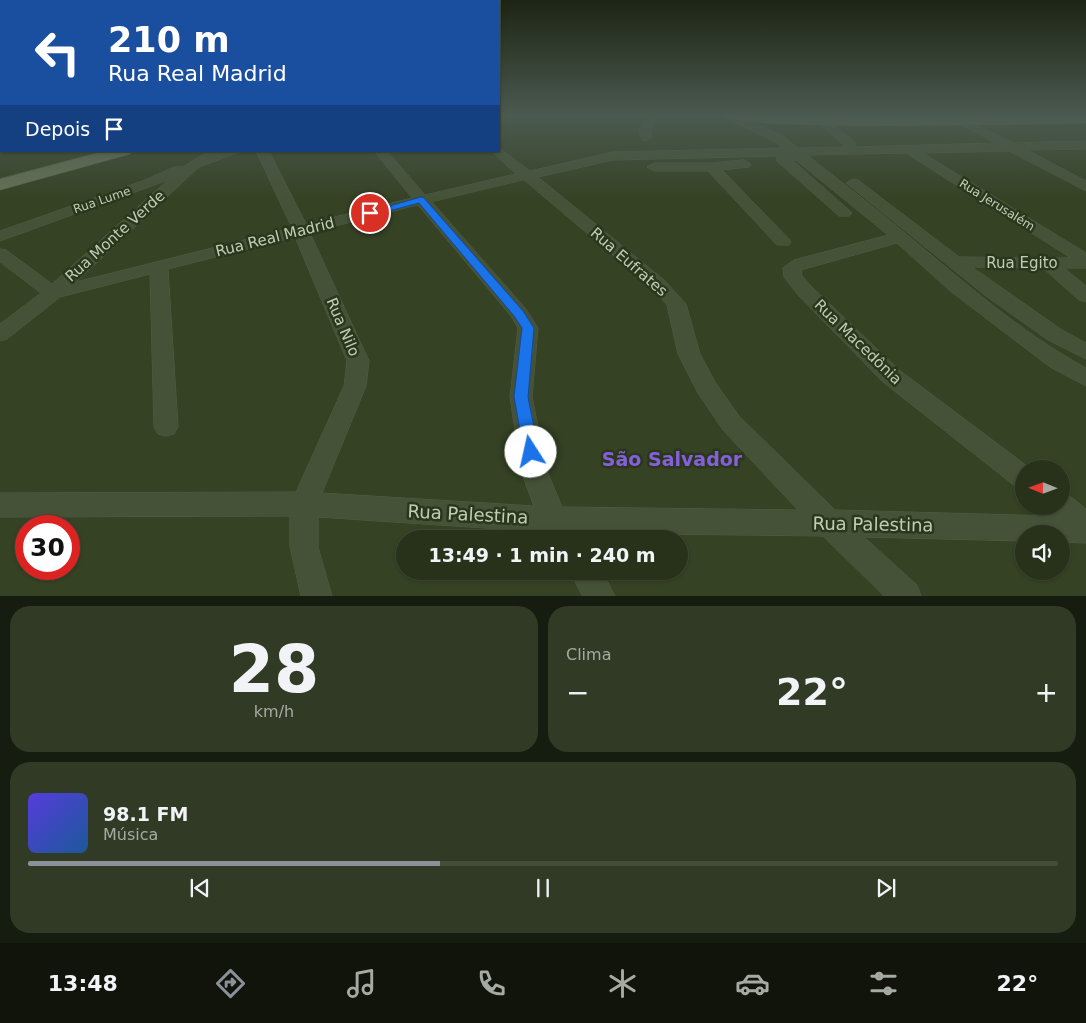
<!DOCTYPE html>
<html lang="pt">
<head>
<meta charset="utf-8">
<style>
  body { margin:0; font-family:"DejaVu Sans",sans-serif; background:#303a24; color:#f1f3f6; height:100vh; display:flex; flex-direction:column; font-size:19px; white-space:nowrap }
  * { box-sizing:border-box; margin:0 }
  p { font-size:16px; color:#a5aaa3 }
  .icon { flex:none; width:28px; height:28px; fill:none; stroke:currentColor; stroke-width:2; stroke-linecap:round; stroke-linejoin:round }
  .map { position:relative; height:596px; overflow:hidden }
  .side { display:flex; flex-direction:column; gap:10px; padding:10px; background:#161c0f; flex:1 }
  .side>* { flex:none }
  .banner { position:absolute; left:0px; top:0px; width:500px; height:152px; box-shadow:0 1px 4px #0004,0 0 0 1px #444d3a; background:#1a4fa0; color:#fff; overflow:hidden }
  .needle { width:32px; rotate:271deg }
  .fabs { position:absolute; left:1015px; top:460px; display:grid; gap:10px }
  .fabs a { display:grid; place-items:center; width:55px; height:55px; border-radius:50%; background:#28321b; box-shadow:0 1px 4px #0004,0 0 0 1px #444d3a; font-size:25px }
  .speed { position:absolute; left:15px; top:515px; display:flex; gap:10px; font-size:25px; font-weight:700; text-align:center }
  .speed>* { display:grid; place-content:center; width:65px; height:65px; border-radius:50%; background:#28321b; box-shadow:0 1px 4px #0004,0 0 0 1px #444d3a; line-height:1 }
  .speed .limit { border:8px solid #d22; background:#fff; color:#111 }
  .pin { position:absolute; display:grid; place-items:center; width:42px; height:42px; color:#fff; margin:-21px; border:2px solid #fff; border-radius:50%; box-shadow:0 1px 5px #0007 }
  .me { position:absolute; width:55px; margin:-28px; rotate:350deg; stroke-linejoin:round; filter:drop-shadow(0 0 4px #0008) }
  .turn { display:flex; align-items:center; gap:18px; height:105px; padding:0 25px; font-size:22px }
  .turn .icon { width:65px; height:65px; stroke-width:2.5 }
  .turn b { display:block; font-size:35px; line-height:42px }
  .then { display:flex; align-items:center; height:48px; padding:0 25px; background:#0003; gap:10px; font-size:19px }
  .big { font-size:38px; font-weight:700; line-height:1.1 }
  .side .tile { flex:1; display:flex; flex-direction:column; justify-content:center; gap:8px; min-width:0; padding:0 18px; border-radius:20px; background:#303a24 }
  .side .dial { align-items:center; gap:0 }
  .dial b { font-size:65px; line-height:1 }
  .song { display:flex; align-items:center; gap:15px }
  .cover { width:60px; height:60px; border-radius:8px; background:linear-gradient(135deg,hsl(250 70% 55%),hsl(210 70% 35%)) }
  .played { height:5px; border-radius:2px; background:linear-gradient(90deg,#8c9099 40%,#444d3a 40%) }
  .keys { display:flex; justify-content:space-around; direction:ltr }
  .heat { display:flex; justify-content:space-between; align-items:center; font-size:28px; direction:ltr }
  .side .tiles { flex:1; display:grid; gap:10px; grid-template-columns:1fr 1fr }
  .tile:last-child { grid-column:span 2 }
  .trip { position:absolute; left:396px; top:530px; width:292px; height:50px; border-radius:25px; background:#28321b; box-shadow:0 1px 4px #0004,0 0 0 1px #444d3a; font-weight:700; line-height:50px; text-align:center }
  .tab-bar { display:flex; height:80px; justify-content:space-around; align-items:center; background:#10140b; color:#a5aaa3 }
  .tab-bar .icon { width:35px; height:35px }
  .tab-bar .current { color:#8c9099 }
  .tab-bar b { font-size:22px; color:#f1f3f6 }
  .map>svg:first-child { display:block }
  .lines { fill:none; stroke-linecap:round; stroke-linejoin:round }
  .minor-casing { stroke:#525e45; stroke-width:1 }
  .major-casing { stroke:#525e45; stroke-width:1 }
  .minor { fill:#465238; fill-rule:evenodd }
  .major { fill:#657256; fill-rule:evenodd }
  .route { fill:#1a73e8; stroke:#114b97 }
  .labels { text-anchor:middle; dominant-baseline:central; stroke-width:5; stroke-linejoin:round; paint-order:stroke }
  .far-street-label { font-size:12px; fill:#c1ccb5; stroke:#2b371d }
  .street-label { font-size:15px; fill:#c1ccb5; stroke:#2b371d }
  .near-street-label { font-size:18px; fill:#c1ccb5; stroke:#2b371d }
  .near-neighbourhood-label { font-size:19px; font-weight:bold; fill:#8560dc; stroke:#2b371d }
</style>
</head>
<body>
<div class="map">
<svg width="1086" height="596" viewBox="0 0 1086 596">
  <rect width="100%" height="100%" fill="#354224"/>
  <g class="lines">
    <g class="minor-casing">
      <g id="minor">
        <path d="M647,116H658L651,131L652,137L646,141L642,140L639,131Z"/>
        <path d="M725,116H738L783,136L798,148L846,147L816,121L814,119L820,116L854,141L856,144L854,147L995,143L959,123V119L963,118L1013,143L1086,141V149L1027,150L1086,181V191L1009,151L923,153L1086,253V268H1064L1086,286V302L1079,300L1043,268L972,267L1062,330L1086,343V359L1048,340L986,296L846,183L853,179L858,180L959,257L1071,258L906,153L807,155C840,181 874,207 906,234C963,281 1020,332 1086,368V386L1050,367L949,290L897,243L801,270L802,276L812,287L899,370L1031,469H1024V489L1015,486L883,382L798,295L784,277L783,268L794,260L888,235L796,160L793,161L849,210L852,213L849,216H839L778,162L776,159L779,156L613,160L538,177L664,280L686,304L700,354L715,382L739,416L835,510L1053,516L1048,506H1061V494L1071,497L1086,509V543L1061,542V534H1024V541L864,537L917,585L921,596H884L823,536L577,533L579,539H549L545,532L318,517V547L332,596H301L290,547V516L0,517V493L296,492L344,386L347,361L295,237L168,269L178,427L174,434L166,436L158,434L154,427L150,274L60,297L7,339L0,341V324L41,293L0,262V249L6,250L52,284L168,180L0,241V231L145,180L174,167H183L204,154L217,151H242L199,167L76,282L292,228L256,151H269L306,224L412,198L374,151H387L425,195L516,174L491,151H499V148L530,171L613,152L783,148L775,142L726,118ZM524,180L652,288L667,305L678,354L698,393L723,430L798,510L562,507L547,471L532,397L538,328L526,309L432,202ZM418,205L511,316L518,328L510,397L521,471L534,506L322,493L366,386L369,361L310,233Z"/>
        <rect x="0" y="138" width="1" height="8"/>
        <path d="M744,160L751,164L749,167L722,170L789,239L791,242L789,245H777L708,171H654L647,167L654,163H712Z"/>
        <path d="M570,571H602L615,596H583Z"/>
      </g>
    </g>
    <g class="major-casing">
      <g id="major">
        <path d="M723,116H1086V123C1046,124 734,131 723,116Z"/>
        <path d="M105,151H132L130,154L0,190V179Z"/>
      </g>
    </g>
    <use href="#minor" class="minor"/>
    <use href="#major" class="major"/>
  </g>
  <linearGradient id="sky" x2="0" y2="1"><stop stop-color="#1d2414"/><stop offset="0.58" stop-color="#4b5a50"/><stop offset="1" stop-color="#4b5a50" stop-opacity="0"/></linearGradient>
  <rect width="1086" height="199" fill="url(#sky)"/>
  <path class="route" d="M421,197L424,198L523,311L534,328L528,397L539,452L536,457L531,458L526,457L524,452L514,397L522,328L514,316L419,203L370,216L365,213Z"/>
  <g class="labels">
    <g class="far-street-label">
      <text transform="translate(102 200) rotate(-19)">Rua Lume</text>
      <text transform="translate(997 205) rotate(32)">Rua Jerusalém</text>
    </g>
    <g class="street-label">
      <text transform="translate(115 236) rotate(-42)">Rua Monte Verde</text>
      <text transform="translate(275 237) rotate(-14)">Rua Real Madrid</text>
      <text transform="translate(629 262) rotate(41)">Rua Eufrates</text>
      <text x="1022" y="263">Rua Egito</text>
      <text transform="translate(343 327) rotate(67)">Rua Nilo</text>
      <text transform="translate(858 342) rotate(44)">Rua Macedônia</text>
    </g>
    <g class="near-street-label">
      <text transform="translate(468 514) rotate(3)">Rua Palestina</text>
      <text transform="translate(873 524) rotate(1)">Rua Palestina</text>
    </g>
    <g class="near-neighbourhood-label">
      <text x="672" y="459">São Salvador</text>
    </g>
  </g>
</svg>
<div class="fabs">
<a><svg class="needle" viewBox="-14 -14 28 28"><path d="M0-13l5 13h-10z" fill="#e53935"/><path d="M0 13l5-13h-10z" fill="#a5aaa3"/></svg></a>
<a><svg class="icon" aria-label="sound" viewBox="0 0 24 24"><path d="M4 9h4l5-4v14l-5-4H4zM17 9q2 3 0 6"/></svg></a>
</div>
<div class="speed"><div class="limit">30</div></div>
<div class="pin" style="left:370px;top:213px;background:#d93025"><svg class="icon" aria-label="arrive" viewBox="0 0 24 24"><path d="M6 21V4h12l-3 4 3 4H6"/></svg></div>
<svg class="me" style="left:531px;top:452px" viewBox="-20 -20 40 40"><circle r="19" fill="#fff"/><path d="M0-13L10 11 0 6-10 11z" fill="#1a73e8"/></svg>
<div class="trip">13:49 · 1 min · 240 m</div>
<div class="banner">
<div class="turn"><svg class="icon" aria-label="left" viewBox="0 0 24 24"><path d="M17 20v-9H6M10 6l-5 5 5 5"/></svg><div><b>210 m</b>Rua Real Madrid</div></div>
<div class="then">Depois<svg class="icon" aria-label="arrive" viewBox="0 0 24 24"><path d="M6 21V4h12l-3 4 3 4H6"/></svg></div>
</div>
</div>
<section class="side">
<div class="tiles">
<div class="tile dial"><b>28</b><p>km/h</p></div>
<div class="tile"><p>Clima</p>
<div class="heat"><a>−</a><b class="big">22°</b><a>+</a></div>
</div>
<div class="tile">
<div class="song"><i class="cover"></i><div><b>98.1 FM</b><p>Música</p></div></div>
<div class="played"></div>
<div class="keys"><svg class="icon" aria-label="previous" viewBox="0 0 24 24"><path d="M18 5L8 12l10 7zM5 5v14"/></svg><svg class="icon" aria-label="pause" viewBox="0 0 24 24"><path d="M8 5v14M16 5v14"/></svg><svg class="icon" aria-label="next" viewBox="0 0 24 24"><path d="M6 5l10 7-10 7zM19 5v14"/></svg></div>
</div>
</div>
</section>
<nav class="tab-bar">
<b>13:48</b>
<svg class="icon current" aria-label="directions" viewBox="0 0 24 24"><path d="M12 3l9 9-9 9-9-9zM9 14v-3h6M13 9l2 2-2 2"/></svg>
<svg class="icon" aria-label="music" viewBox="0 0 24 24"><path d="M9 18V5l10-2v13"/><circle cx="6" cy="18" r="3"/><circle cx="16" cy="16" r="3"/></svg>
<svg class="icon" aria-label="phone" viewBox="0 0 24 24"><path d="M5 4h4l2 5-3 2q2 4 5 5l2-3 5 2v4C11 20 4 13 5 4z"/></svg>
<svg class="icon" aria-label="climate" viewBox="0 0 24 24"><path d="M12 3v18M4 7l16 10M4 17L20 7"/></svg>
<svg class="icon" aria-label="car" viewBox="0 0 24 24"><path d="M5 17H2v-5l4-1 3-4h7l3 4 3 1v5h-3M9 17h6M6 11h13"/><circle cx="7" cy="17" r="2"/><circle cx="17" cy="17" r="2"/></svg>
<svg class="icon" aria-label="filters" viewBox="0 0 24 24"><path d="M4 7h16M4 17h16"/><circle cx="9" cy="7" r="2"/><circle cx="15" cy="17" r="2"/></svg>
<b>22°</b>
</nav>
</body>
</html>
